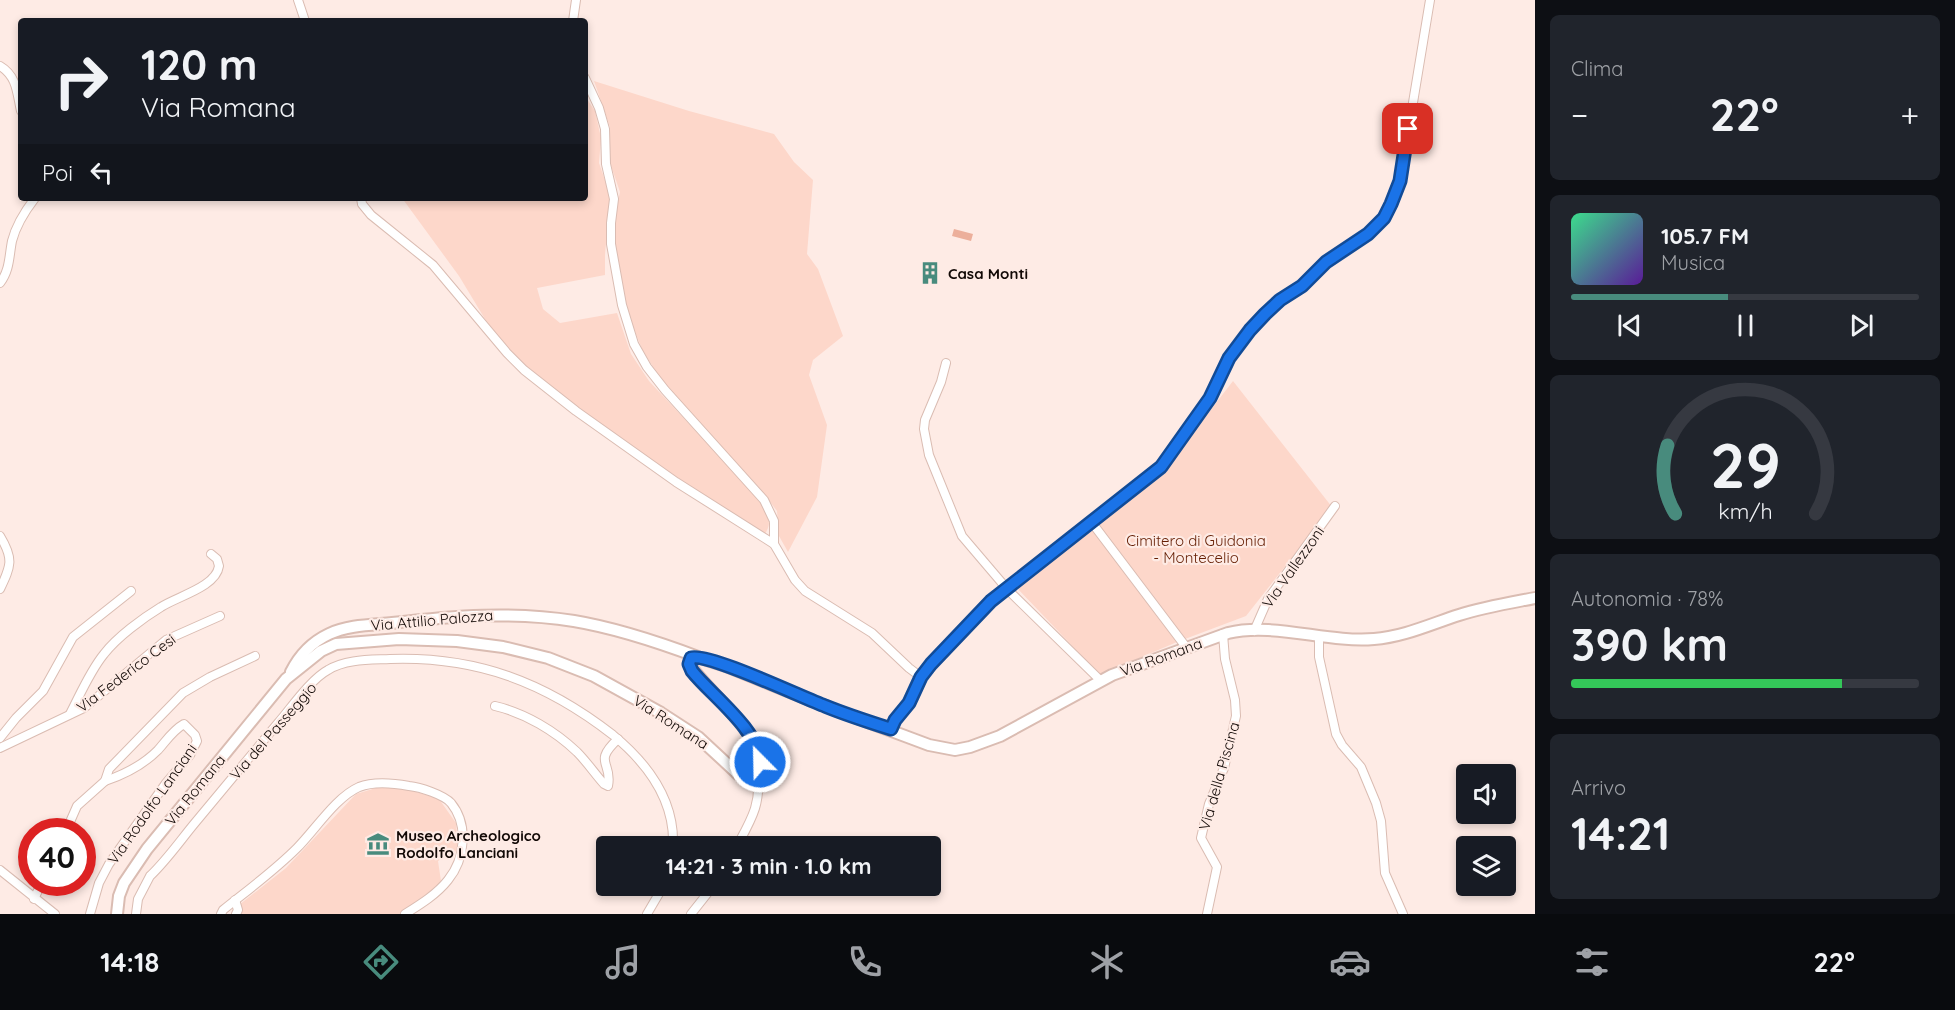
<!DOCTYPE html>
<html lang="it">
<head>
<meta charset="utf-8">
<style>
  body { margin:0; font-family:Quicksand,sans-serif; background:#20242c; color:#f1f3f6; height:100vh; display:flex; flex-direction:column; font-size:22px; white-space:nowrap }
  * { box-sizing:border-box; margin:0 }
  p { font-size:20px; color:#9ea1a6 }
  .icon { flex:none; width:33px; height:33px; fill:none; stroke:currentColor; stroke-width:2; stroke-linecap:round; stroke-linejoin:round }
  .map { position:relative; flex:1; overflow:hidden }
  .details { display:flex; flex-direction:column; gap:15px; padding:15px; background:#0d0f14; width:420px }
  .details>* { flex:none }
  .banner { position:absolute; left:18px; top:18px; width:570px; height:183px; border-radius:6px; box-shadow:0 3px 9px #0003; background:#171b24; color:#f1f3f6; overflow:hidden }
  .controls { position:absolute; left:1456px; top:764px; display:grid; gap:12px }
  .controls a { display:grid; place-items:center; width:60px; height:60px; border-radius:6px; background:#171b24; box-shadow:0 3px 9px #0003; font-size:30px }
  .speed { position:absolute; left:18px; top:818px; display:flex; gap:12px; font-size:30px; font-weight:700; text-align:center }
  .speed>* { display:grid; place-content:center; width:78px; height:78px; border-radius:50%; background:#171b24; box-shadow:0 3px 9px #0003; line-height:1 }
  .speed .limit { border:9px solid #d22; background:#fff; color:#111 }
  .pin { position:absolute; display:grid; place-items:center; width:51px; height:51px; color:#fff; margin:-26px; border-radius:12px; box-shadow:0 3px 9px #0006 }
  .me { position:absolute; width:66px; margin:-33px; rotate:337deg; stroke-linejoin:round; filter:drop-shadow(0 0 4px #0008) }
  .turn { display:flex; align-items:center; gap:21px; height:126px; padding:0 24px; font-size:27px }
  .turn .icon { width:78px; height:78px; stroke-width:2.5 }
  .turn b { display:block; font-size:42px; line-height:51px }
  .then { display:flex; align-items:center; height:57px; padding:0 24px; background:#0003; gap:12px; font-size:22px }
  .big { font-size:45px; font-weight:700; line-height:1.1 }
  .details .widget { flex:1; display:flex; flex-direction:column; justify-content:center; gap:9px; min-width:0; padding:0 21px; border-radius:9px; background:#20242c }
  .details .dial { align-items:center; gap:0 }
  .dial svg { height:156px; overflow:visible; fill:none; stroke:#363941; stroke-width:7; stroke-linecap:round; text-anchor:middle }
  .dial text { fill:#f1f3f6; stroke:none }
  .song { display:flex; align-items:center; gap:18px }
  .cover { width:72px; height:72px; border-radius:9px; background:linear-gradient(135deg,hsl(150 70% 55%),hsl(270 70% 35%)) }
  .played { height:6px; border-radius:3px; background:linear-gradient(90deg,#488b7d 45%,#363941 45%) }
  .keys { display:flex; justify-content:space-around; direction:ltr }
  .heat { display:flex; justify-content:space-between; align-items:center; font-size:33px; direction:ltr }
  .charge { height:9px; border-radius:4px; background:linear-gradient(90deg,#34c759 78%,#363941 0) }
  .trip { position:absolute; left:596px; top:836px; width:345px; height:60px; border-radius:6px; background:#171b24; box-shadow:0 3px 9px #0003; font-weight:700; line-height:60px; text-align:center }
  .dock { display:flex; height:96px; justify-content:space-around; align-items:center; background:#090b0e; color:#9ea1a6 }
  .dock .icon { width:42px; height:42px }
  .dock .selected { color:#488b7d }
  .dock b { font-size:27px; color:#f1f3f6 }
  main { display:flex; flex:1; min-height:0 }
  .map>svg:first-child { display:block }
  .green { fill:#fdd7ca }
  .water { fill:#ecaf9b }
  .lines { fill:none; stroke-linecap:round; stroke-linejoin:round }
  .street-casing { stroke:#dabcb2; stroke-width:10 }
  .secondary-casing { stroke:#dabcb2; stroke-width:14 }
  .street { stroke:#fff; stroke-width:8 }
  .secondary { stroke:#fff; stroke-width:10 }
  .street-bridge-casing { stroke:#dabcb2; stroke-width:10; stroke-linecap:butt }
  .street-bridge { stroke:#fff; stroke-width:8 }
  .route-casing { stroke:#114b97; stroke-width:15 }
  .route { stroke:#1a73e8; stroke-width:10 }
  .labels { text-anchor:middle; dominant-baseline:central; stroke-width:4.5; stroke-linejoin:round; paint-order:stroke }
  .poi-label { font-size:15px; font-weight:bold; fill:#120906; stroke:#feebe5; text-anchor:start }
  .park-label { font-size:15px; fill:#651e03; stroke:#feebe5 }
  .street-label { font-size:15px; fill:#120906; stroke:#feebe5 }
</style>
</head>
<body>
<main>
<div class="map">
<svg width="1535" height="914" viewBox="0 0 1535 914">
  <rect width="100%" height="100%" fill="#feebe5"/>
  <g class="green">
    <path d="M594,81L689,111L774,134L794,162L813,180L807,254L818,269L843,336L813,360L809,375L827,425L817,497L788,552L779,536L777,511L758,486L693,417L658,375L642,349L633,327L622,298L612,229L620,192L608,157L610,127Z"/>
    <path d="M585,96L595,111L601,138L599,163L610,195L605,255V275L537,288L543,309L560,323L617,313L631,354L649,381L748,487C759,501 778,518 764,535L715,505L569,403L515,358L488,324L459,276L402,198H585Z"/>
    <path d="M1233,381L1332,507L1246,616L1177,642L1100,675L1017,588L1165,469Z"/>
    <path d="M386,785L407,789L439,799L456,823L458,847L454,854H449L438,861L441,881L437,887L400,914H240L242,911L239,905L286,868L356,794Z"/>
  </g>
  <path class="water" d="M954,229L973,234L971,241L952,236Z"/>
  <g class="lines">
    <g class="street-casing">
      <g id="street">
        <path d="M298,0L305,21"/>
        <path d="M573,21L576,0"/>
        <path d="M0,66C17,76 17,93 21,111"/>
        <path d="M585,78L599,108L605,129L606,164L614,199L611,223V244L622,305L634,344L647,367L665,390L764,500L774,521V544"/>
        <path d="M361,198L362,204L371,215L433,265L507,353L524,370L576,411L676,482L774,544L795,580L805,591L872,633L909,668L921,677"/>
        <path d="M0,283C10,270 9,256 12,241C16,225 25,211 35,198"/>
        <path d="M946,363L941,382L925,420L924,429L929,455L962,536L1002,583"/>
        <path d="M1096,528L1186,647"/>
        <path d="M0,536C14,559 11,566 0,589"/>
        <path d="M1010,592L1100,680"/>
        <path d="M1254,631L1268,599L1335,506"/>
        <path d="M1319,636V657L1336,734L1342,745L1361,767L1376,803L1381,821L1385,873L1403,914"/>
        <path d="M495,706C525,713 555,731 577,752C587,762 595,774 604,784L608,786C613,762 592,763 618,739"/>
        <path d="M70,714C80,695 90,671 104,654C117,637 143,618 161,607C178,596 216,587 219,566L217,559L211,554"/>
        <path d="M891,729L895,720L909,703L921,677L931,664L991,601L1161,467L1210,398L1229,358L1250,330L1280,300L1302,286L1326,262L1367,234L1384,218L1391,204L1400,181L1430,0"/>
        <path d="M0,738L16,718L43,691L73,637L131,591"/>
        <path d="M0,748L84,708L166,640L220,616"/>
        <path d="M66,831L77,806L105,781L109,769L183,693L210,677L255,656"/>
        <path d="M737,846C751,820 762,803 757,773"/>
        <path d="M0,870L55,914"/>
        <path d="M34,899L42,882"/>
        <path d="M235,900L238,910L236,914"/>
        <path d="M90,914L99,883L109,864L166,783L190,755L197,741L195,735L184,724C173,730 166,741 158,750C144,764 123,775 105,781"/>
        <path d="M136,914L138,899L150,876C166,861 180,841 194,824C222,790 250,757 278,723C291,708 311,679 328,670C346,659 370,660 390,659C476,656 545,682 613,735C647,763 675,799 673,846"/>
        <path d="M221,914L223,910C248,890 274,871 297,848C315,830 336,797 359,787C374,781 393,783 409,786C420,787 444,795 451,803C469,825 465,859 448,880C437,894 421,904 405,914"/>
        <path d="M647,914L664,885"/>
        <path d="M691,914L714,885"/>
        <path d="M1207,914L1217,867L1201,838L1209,804L1224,768L1236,716L1235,700L1225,659L1223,634"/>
      </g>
    </g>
    <g class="secondary-casing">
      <g id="secondary">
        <path d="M291,672C299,656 312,642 329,634C348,625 371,625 392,623C453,616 513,611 574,621C616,628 658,642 698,657"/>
        <path d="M117,914L119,896L124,883L147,849L286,679L321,651L336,644L399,639L457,641L503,647L548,658L594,676L661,713L698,737L738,774L749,777C795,760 693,680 689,662L692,657L701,658L726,666L822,705L929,745L955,750L970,747L1000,736L1112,675L1228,633C1274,622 1327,643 1374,639C1403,637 1431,624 1459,615C1484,607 1509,603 1535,598"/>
      </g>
    </g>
    <use href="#street" class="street"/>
    <use href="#secondary" class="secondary"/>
    <g class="street-bridge-casing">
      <path id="street-bridge" d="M1002,583L1010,592"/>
    </g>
    <use href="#street-bridge" class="street-bridge"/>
  </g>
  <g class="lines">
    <g class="route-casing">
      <path id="route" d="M760,762C759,730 711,695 692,671L689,664L691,658C707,652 803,698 825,706C847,715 869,722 891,729L895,720L909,703L921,677L931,664L991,601L1161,467L1210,398L1229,358L1250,330L1265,314L1280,300L1302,286L1326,262L1368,234L1384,218L1391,204L1400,181L1408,129"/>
    </g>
    <use href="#route" class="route"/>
  </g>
  <defs>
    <g id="building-bare" transform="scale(1.8)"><path d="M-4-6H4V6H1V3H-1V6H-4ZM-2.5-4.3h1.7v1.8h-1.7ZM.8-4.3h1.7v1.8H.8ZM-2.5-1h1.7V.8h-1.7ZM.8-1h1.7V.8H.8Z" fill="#488b7d" stroke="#feebe5" stroke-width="2.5" paint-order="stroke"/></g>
    <g id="museum-bare" transform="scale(1.8)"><path d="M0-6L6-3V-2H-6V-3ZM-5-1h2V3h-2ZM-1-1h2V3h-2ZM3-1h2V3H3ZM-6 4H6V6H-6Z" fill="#488b7d" stroke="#feebe5" stroke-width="2.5" paint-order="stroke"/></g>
  </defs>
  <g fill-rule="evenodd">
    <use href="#building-bare" x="930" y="273"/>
    <use href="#museum-bare" x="378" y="844"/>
  </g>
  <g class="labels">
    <g class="poi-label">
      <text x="948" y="273">Casa Monti</text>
      <text x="396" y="835">Museo Archeologico<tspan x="396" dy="17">Rodolfo Lanciani</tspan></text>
    </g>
    <g class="park-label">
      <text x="1196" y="540">Cimitero di Guidonia<tspan x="1196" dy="17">- Montecelio</tspan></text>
    </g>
    <g class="street-label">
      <text transform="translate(1293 567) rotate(-55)">Via Vallezzoni</text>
      <text transform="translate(432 620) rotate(-5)">Via Attilio Palozza</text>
      <text transform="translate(1161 657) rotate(-20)">Via Romana</text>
      <text transform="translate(126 673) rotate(-37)">Via Federico Cesi</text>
      <text transform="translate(671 722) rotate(33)">Via Romana</text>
      <text transform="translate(273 731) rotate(-49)">Via del Passeggio</text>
      <text transform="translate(1219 776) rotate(-74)">Via della Piscina</text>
      <text transform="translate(195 790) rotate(-51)">Via Romana</text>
      <text transform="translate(152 804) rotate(-55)">Via Rodolfo Lanciani</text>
    </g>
  </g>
</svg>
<div class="controls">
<a><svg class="icon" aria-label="sound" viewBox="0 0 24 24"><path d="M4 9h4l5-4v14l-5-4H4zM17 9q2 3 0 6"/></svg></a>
<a><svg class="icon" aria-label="layers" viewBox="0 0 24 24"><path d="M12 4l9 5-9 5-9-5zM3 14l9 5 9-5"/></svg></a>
</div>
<div class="speed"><div class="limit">40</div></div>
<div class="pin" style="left:1408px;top:129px;background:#d93025"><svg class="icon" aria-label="arrive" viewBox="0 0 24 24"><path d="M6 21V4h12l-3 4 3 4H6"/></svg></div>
<svg class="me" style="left:760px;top:762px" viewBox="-20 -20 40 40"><circle r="17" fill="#1a73e8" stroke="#fff" stroke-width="3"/><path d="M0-11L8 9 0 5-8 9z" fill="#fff"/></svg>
<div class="trip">14:21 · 3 min · 1.0 km</div>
<div class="banner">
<div class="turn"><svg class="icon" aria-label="right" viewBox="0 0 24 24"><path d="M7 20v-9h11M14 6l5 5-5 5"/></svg><div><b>120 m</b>Via Romana</div></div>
<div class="then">Poi<svg class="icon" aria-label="left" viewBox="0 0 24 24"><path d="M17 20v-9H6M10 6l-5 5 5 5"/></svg></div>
</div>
</div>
<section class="details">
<div class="widget"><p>Clima</p>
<div class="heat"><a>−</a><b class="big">22°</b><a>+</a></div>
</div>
<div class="widget">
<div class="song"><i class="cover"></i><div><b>105.7 FM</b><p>Musica</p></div></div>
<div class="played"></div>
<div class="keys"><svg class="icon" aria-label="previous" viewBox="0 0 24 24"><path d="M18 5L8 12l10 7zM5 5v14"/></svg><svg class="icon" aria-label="pause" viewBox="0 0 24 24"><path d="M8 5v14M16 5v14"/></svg><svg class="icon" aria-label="next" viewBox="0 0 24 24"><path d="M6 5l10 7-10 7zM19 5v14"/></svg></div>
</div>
<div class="widget dial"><svg viewBox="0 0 100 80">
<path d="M14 69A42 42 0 1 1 86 69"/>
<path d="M14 69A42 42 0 0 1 10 34" stroke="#488b7d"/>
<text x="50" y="56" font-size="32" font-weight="700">29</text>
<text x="50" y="72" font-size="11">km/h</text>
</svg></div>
<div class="widget"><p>Autonomia · 78%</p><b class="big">390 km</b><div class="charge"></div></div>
<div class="widget"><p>Arrivo</p><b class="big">14:21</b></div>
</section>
</main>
<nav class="dock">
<b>14:18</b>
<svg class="icon selected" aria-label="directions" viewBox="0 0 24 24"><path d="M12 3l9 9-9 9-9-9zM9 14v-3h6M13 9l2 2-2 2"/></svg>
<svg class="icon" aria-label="music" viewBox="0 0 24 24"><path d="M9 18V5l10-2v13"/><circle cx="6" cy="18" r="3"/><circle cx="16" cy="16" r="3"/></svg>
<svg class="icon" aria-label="phone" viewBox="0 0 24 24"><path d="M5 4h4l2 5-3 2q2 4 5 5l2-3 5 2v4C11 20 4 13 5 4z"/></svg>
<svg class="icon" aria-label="climate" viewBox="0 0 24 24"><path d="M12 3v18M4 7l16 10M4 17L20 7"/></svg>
<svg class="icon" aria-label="car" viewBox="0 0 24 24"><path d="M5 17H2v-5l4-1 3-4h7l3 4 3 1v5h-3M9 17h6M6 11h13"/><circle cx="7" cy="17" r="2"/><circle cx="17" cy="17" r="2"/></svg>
<svg class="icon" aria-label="filters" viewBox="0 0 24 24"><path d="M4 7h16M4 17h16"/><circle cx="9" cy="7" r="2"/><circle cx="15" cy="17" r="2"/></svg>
<b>22°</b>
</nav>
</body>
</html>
